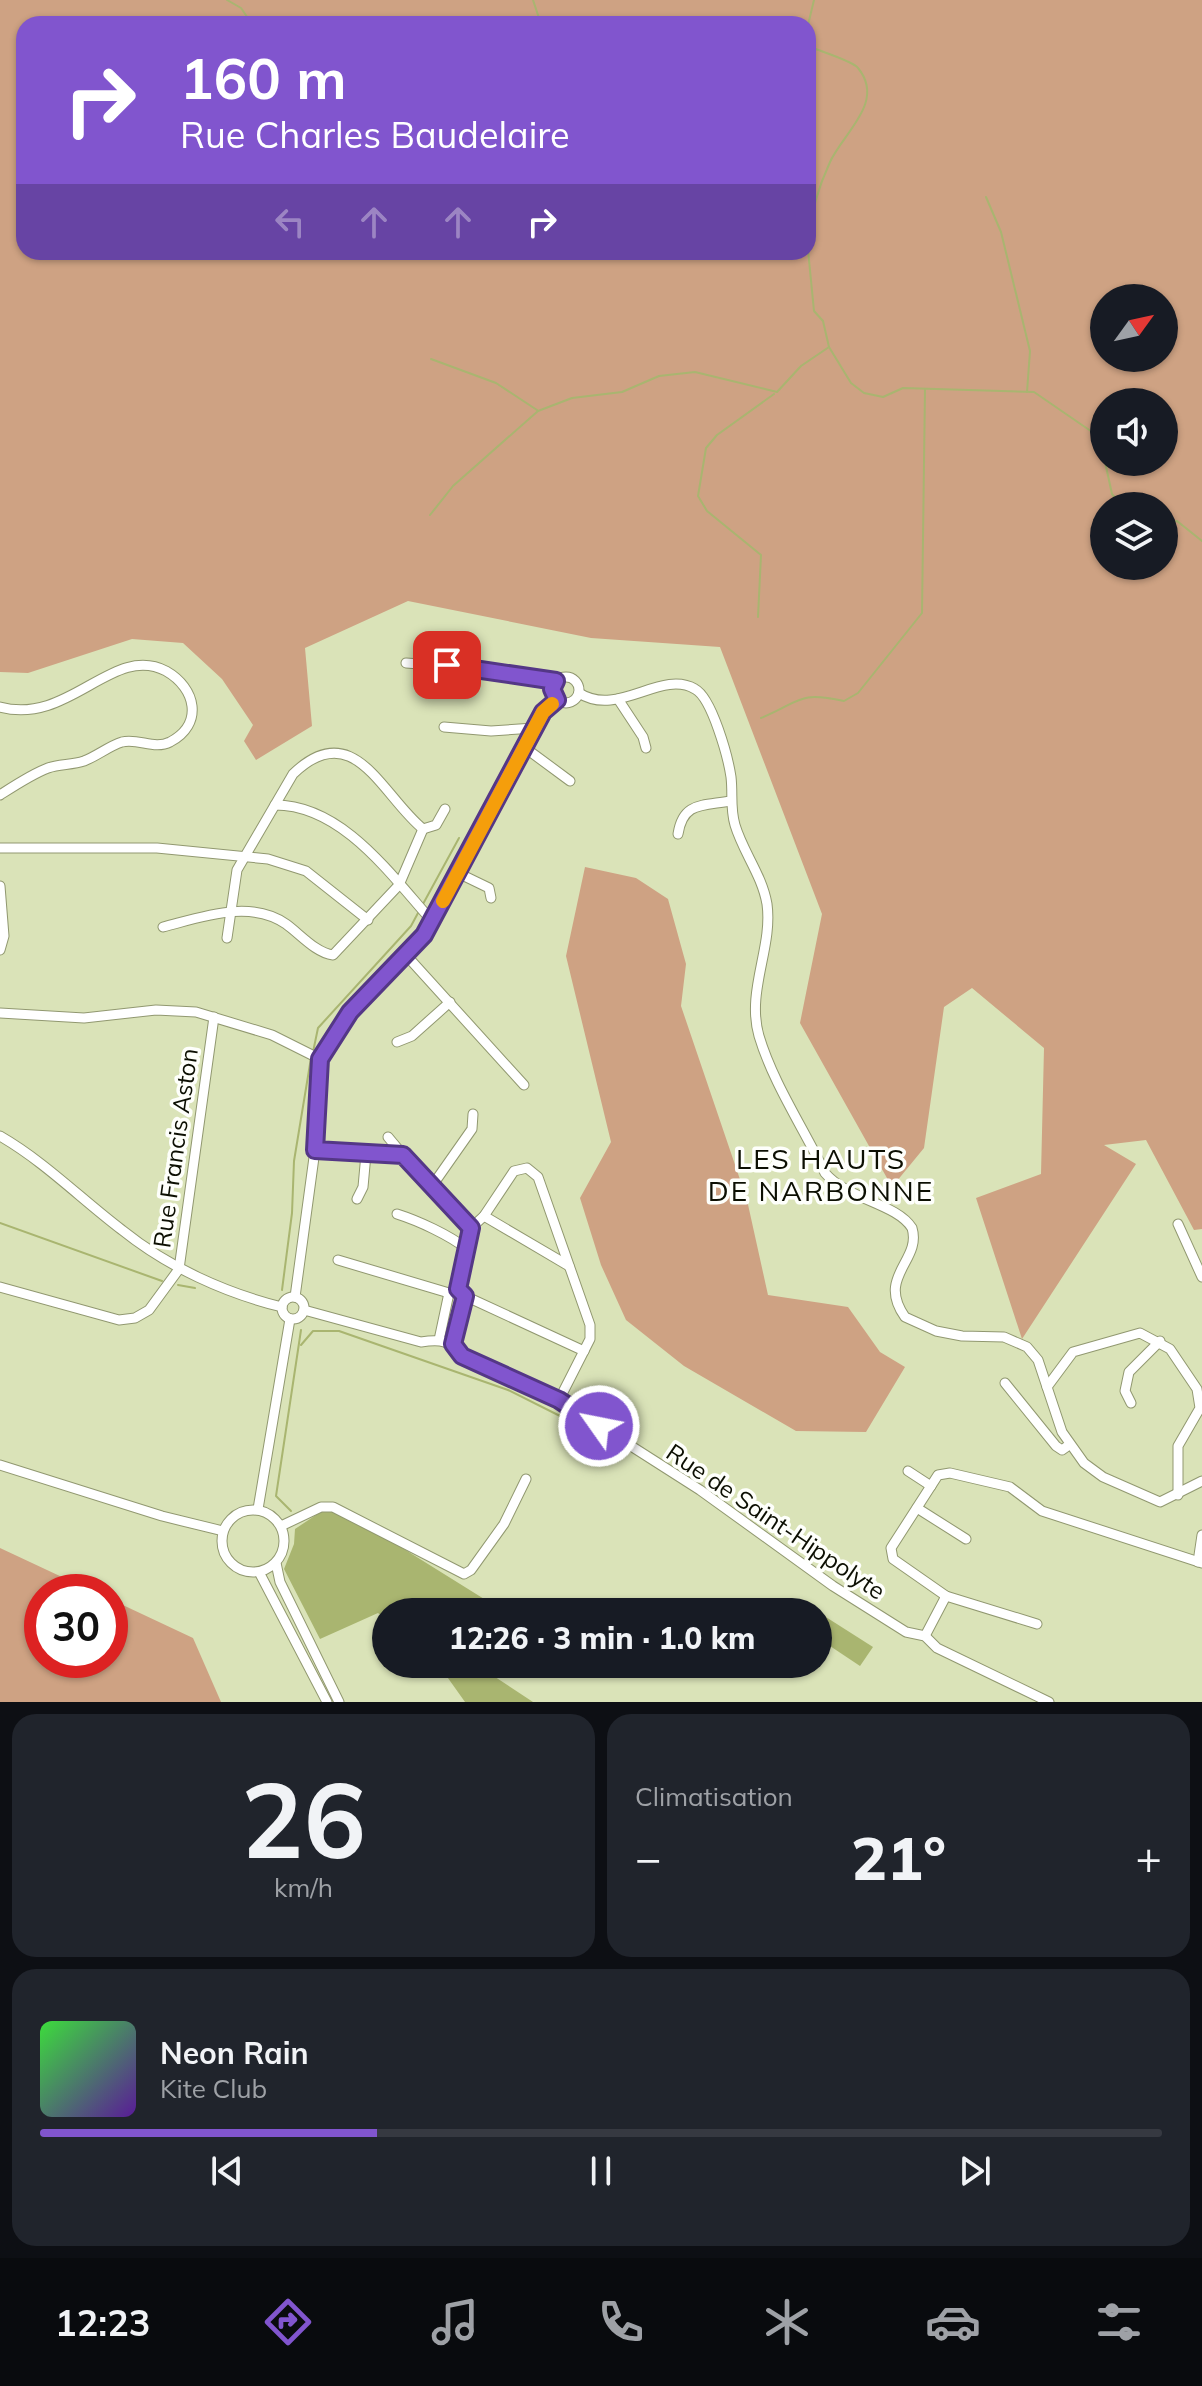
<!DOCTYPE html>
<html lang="fr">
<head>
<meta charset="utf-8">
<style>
  body { margin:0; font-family:Mulish,sans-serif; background:#20242c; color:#f1f3f6; height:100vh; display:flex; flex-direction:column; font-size:30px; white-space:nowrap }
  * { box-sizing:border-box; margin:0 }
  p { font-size:26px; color:#9ea1a6 }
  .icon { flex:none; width:44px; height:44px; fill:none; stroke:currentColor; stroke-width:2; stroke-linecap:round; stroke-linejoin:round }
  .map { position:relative; height:1702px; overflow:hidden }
  .details { display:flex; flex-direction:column; gap:12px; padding:12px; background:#0d0f14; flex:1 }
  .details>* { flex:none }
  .banner { position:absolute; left:16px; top:16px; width:800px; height:244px; border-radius:24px; box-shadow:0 2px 6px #0004; background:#8155ce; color:#fff; overflow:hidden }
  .needle { width:52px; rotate:57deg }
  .controls { position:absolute; left:1090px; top:284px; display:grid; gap:16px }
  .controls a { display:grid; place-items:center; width:88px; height:88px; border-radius:50%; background:#171b24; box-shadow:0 2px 6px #0004; font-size:40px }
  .speed { position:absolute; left:24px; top:1574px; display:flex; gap:16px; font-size:40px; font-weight:700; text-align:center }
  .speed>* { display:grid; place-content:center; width:104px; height:104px; border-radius:50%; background:#171b24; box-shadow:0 2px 6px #0004; line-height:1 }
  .speed .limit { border:12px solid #d22; background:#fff; color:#111 }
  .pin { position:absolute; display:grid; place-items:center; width:68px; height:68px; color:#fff; margin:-34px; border-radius:16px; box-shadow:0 4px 12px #0006 }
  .me { position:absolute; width:88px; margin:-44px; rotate:303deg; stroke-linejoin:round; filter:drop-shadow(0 0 6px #0008) }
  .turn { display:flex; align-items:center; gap:28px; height:168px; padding:0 32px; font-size:36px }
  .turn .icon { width:104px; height:104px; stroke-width:2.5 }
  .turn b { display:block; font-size:56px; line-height:68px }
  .lanes { display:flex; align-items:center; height:76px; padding:0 32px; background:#0003; justify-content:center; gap:40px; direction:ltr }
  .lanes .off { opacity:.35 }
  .big { font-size:60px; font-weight:800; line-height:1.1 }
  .details .tile { flex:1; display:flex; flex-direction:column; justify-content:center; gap:12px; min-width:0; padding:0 28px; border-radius:24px; background:#20242c }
  .details .dial { align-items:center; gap:0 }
  .dial b { font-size:104px; line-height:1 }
  .song { display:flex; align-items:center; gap:24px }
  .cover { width:96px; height:96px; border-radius:12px; background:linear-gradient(135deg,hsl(120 70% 55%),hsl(270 70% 35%)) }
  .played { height:8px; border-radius:4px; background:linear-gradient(90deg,#8155ce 30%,#363941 30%) }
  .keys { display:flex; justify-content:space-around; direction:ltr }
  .heat { display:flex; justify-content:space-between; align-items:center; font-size:44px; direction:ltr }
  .details .tiles { flex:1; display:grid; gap:12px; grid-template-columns:1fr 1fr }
  .tile:last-child { grid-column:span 2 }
  .trip { position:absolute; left:372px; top:1598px; width:460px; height:80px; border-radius:40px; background:#171b24; box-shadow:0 2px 6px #0004; font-weight:800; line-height:80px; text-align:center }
  .dock { display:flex; height:128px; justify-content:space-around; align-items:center; background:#090b0e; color:#9ea1a6 }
  .dock .icon { width:56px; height:56px }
  .dock .on { color:#8155ce }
  .dock b { font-size:36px; color:#f1f3f6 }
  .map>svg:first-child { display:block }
  .green { fill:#cea283; fill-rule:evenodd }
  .water { fill:#a9b570 }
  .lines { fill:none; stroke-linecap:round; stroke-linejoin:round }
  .stream { stroke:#a9b570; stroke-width:2 }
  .minor-casing { stroke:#919870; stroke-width:11 }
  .minor { stroke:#fff; stroke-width:9 }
  .route-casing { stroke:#543786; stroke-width:20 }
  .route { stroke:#8155ce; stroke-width:14 }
  .slow { stroke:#f59e0b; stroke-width:14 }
  .labels { text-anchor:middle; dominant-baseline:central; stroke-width:7; stroke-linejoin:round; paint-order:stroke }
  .street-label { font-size:24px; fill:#0c0f02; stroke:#fefffb }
  .quarter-label { font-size:28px; letter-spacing:2px; fill:#0c0f02; stroke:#fefffb }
</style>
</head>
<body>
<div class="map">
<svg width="1202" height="1702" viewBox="0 0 1202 1702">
  <rect width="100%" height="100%" fill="#dae3b8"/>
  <g class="green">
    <path d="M0,0H1202V1229L1194,1230L1146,1140L1104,1145L1136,1164L1022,1339L976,1198L1041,1174L1044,1048L972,988L944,1007L924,1148L892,1187L800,1023L822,914L720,647L591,638L408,601L305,648L312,726L256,760L244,741L253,725L222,679L183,643L132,639L28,673L0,672ZM24,24H808V252H24ZM1104,298H1164V358H1104ZM1104,402H1164V462H1104ZM1104,506H1164V566H1104Z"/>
    <path d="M585,867L636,878L668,899L686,964L681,1006L747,1200L768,1295L848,1307L880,1352L905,1367L866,1432L796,1431L684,1366L626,1320L601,1265L580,1198L611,1142L566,956Z"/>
    <path d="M0,1548L94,1592H42V1660H110V1599L193,1638L221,1702H0Z"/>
  </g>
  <g class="water">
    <path d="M325,1509L367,1526L505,1612H386V1619L378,1613L320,1639L284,1569L294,1544L295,1529Z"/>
    <path d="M818,1612L873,1647L860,1666L818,1638Z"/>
    <path d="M438,1664H490L486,1671L533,1702H465Z"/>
  </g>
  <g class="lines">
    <g class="stream">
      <path d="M227,0L241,8L252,24"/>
      <path d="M533,0L541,24"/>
      <path d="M808,25L814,0"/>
      <path d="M808,46C819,51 853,61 858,68C886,102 843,133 830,162C818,188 811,211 808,240"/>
      <path d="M986,197L1001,232L1030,351L1027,392"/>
      <path d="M808,250L814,311L823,321L829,347L851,383L864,393L883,397L903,388L1034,392L1098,436L1104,449"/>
      <path d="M431,359L496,383L537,410"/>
      <path d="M1105,462L1112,494L1122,506"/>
      <path d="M430,515L453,486L538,411L572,398L622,392L659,376L695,372L777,392L801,366L829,347"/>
      <path d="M1164,525L1177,521L1202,541"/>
      <path d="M758,617L761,555L707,511L698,496L706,448L717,435L774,394"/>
      <path d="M761,718C802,701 797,691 844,701L858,693L922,613L925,389"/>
      <path d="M423,904L459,838"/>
      <path d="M313,1052L318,1028L411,926L418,913"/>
      <path d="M0,1223L162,1281"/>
      <path d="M178,1285L195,1288"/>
      <path d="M282,1290L292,1213L294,1161L311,1058"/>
      <path d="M301,1345L313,1331H339L508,1390L570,1421"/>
      <path d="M291,1511L276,1496L301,1330"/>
    </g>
    <g class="minor-casing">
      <g id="minor">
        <path d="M406,663L477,668L556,681"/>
        <circle cx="566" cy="690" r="13"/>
        <path d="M579,693C618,718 661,669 695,689C712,698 728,757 731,777C733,794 730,808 735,825C743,852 762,875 767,904C773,948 746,991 759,1036C773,1083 804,1129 825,1173C848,1200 896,1203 912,1228C922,1261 876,1276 905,1317L936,1331L962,1336L1004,1337L1027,1347L1038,1360L1062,1432L1084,1463L1103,1477L1160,1502L1202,1481"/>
        <path d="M618,699L643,737L646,748"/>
        <path d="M0,707C69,726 113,643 166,671C196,688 204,724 170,742C154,750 139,738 122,742C109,746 97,756 84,761C72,765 59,764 48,768C32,774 14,786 0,795"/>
        <path d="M444,727L491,731L534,728"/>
        <path d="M524,747L570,781"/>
        <path d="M275,805C342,805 390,874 432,921"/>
        <path d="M678,834C683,802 702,806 730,801"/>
        <path d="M0,848H157L268,859L306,871L368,920"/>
        <path d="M458,873L489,888L491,898"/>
        <path d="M0,886L4,936L0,950"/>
        <path d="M163,927C202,917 250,899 286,924C300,934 316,953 333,955L399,885L423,829"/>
        <path d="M227,938L237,870L293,774C354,715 382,796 423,829L436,825L445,809"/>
        <path d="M406,955L524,1085"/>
        <path d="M0,1013L84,1018L156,1010L196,1012L272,1035L320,1059"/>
        <path d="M397,1042L412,1036L450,1002"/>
        <path d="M0,1136C45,1162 81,1199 122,1230C168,1267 225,1293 282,1307"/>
        <path d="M388,1137L403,1155"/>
        <path d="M315,1150L403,1155L471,1228"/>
        <path d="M432,1186L472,1129L473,1114"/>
        <path d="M357,1199L363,1187L366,1154"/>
        <path d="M397,1214C419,1221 449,1235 467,1249"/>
        <path d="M484,1216L569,1266"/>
        <path d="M1178,1224L1202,1277"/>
        <path d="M471,1228L484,1216L514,1171L527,1168L538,1177L590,1325V1339L559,1400"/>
        <path d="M338,1260L449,1293"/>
        <path d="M0,1287L119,1320L135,1318L149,1310L179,1269L214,1017"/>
        <path d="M458,1289L471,1228"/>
        <path d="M465,1296L584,1351"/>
        <path d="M295,1297L315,1150L320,1059L350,1012L424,935L543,712L557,700"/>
        <circle cx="293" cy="1308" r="11"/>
        <path d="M304,1310L421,1342C440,1339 450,1340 462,1356L559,1400L700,1490L833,1586L906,1632L925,1636L937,1648L1049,1702"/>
        <path d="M439,1340L449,1293L458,1289L465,1296L453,1344"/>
        <path d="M1005,1383L1056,1446L1062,1450L1069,1445"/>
        <path d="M1047,1387L1073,1352L1140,1333L1170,1349L1197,1389L1200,1408L1178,1446V1495"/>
        <path d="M1131,1403L1125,1391L1129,1372L1160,1341"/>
        <path d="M0,1465L162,1516L223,1531"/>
        <path d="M908,1471L931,1486"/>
        <path d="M917,1508L966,1539"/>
        <path d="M258,1509L290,1319"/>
        <circle cx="253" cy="1541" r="31"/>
        <path d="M281,1526L321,1507H333L464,1574L471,1570L504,1524L526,1479"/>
        <path d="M1198,1562L1202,1535"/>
        <path d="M276,1563L280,1582L339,1702"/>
        <path d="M259,1572L327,1702"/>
        <path d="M946,1596L1037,1624"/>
        <path d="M925,1636L946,1596L893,1559L891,1548L938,1475L950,1473L1010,1487L1042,1511L1202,1563"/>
      </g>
    </g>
    <use href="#minor" class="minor"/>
  </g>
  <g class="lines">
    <g class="route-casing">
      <path id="route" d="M447,665L556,681L552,689L557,700L543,712L424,935L350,1012L320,1059L315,1150L403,1155L471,1228L458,1289L465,1296L453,1344L462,1356L559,1400L599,1426"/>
    </g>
    <use href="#route" class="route"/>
    <path class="slow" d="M443,901L543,712L552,704"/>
  </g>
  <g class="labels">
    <g class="street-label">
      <text transform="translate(175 1148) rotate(-82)">Rue Francis Aston</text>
      <text transform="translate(776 1521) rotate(34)">Rue de Saint-Hippolyte</text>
    </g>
    <g class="quarter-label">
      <text x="821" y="1158">LES HAUTS<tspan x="821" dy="32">DE NARBONNE</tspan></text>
    </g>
  </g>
</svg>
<div class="controls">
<a><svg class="needle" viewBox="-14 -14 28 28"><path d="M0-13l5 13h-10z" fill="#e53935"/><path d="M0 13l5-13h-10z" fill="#9ea1a6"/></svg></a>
<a><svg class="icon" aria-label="sound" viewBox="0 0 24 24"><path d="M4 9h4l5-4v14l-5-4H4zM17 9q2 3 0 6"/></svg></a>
<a><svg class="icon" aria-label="layers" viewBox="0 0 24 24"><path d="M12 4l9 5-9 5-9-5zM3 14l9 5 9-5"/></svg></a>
</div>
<div class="speed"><div class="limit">30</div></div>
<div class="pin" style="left:447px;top:665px;background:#d93025"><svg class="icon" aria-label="arrive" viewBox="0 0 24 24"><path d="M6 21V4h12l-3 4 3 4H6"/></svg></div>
<svg class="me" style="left:599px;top:1426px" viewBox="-20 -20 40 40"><circle r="17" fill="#8155ce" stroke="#fff" stroke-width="3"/><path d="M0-11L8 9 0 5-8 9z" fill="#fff"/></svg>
<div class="trip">12:26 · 3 min · 1.0 km</div>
<div class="banner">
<div class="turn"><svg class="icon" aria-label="right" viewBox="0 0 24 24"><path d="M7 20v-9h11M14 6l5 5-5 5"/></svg><div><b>160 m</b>Rue Charles Baudelaire</div></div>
<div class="lanes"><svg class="icon off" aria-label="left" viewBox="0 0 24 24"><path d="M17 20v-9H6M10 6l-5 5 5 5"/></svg><svg class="icon off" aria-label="ahead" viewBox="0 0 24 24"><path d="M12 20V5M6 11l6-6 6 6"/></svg><svg class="icon off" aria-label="ahead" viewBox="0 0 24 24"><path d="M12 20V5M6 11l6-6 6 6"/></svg><svg class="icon" aria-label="right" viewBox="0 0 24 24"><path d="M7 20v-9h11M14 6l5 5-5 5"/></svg></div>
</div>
</div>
<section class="details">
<div class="tiles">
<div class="tile dial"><b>26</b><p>km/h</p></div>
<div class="tile"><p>Climatisation</p>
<div class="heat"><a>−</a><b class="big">21°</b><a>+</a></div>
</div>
<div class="tile">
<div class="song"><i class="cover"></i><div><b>Neon Rain</b><p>Kite Club</p></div></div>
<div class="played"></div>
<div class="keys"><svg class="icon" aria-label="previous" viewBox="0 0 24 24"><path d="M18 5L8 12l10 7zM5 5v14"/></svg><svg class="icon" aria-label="pause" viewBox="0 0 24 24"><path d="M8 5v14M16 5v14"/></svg><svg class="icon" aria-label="next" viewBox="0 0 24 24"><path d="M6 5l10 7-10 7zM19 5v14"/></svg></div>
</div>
</div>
</section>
<nav class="dock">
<b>12:23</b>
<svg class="icon on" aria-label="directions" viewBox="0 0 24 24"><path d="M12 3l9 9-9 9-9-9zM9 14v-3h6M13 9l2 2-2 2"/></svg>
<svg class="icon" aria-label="music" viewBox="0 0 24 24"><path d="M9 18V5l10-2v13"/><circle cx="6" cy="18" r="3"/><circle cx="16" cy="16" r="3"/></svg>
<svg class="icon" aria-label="phone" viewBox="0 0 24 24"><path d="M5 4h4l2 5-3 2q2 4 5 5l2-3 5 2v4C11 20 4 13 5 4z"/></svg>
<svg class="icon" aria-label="climate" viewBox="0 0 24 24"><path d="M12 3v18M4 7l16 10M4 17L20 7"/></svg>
<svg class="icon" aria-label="car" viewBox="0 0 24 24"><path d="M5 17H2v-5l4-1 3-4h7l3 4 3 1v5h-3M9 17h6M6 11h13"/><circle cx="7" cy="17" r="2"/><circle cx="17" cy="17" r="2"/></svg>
<svg class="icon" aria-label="filters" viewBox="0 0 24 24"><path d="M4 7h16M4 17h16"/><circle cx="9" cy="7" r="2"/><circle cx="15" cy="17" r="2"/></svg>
</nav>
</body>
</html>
